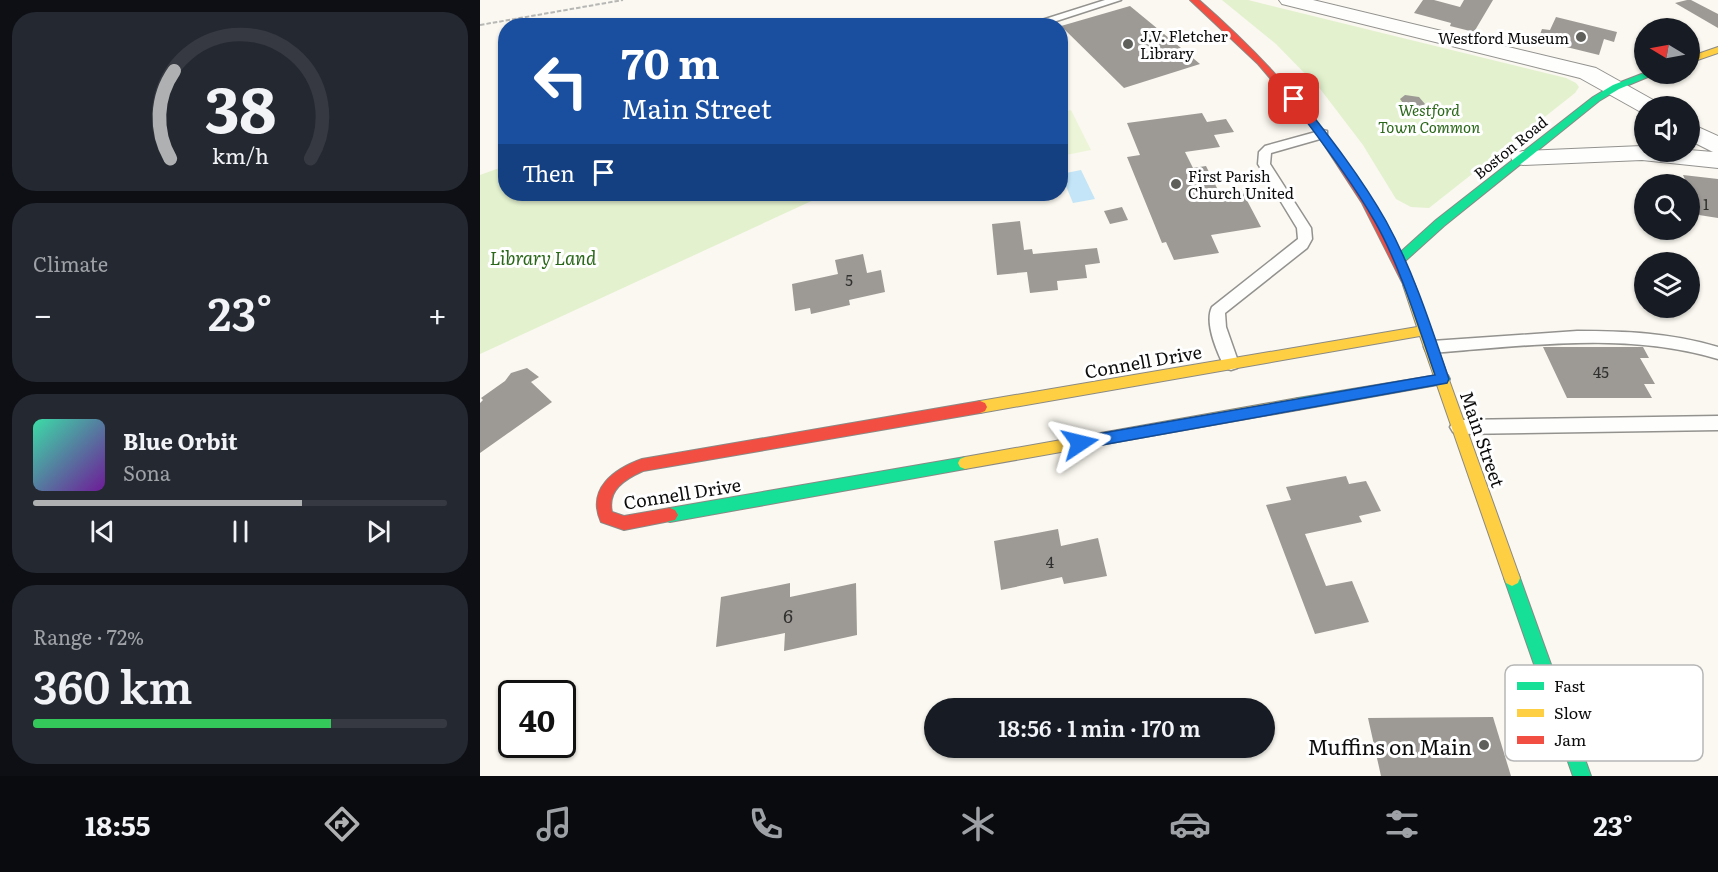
<!DOCTYPE html>
<html lang="en">
<head>
<meta charset="utf-8">
<style>
  body { margin:0; font-family:Literata,serif; background:#242831; color:#f1f3f6; height:100vh; display:flex; flex-direction:column; font-size:22px; white-space:nowrap }
  * { box-sizing:border-box; margin:0 }
  p { font-size:20px; color:#9ea1a6 }
  .icon { flex:none; width:33px; height:33px; fill:none; stroke:currentColor; stroke-width:2; stroke-linecap:round; stroke-linejoin:round }
  .map { position:relative; flex:1; overflow:hidden }
  .side { display:flex; flex-direction:column; gap:12px; padding:12px; background:#0d0f14; width:480px }
  .side>* { flex:none }
  .banner { position:absolute; left:18px; top:18px; width:570px; height:183px; border-radius:24px; box-shadow:0 2px 4px #0004; background:#1a4fa0; color:#fff; overflow:hidden }
  .needle { width:39px; rotate:280deg }
  .buttons { position:absolute; left:1154px; top:18px; display:grid; gap:12px }
  .buttons a { display:grid; place-items:center; width:66px; height:66px; border-radius:50%; background:#171b24; box-shadow:0 2px 4px #0004; font-size:30px }
  .speed { position:absolute; left:18px; top:680px; display:flex; gap:12px; font-size:30px; font-weight:700; text-align:center }
  .speed>* { display:grid; place-content:center; width:78px; height:78px; border-radius:50%; background:#171b24; box-shadow:0 2px 4px #0004; line-height:1 }
  .speed .limit { border:3px solid #111; border-radius:9px; background:#fff; color:#111 }
  .pin { position:absolute; display:grid; place-items:center; width:51px; height:51px; color:#fff; margin:-26px; border-radius:12px; box-shadow:0 3px 9px #0006 }
  .me { position:absolute; width:66px; margin:-33px; rotate:80deg; stroke-linejoin:round; filter:drop-shadow(0 0 4px #0008) }
  .turn { display:flex; align-items:center; gap:21px; height:126px; padding:0 24px; font-size:27px }
  .turn .icon { width:78px; height:78px; stroke-width:2.5 }
  .turn b { display:block; font-size:42px; line-height:51px }
  .then { display:flex; align-items:center; height:57px; padding:0 24px; background:#0003; gap:12px; font-size:22px }
  .big { font-size:45px; font-weight:600; line-height:1.1 }
  .side .card { flex:1; display:flex; flex-direction:column; justify-content:center; gap:9px; min-width:0; padding:0 21px; border-radius:24px; background:#242831 }
  .side .dial { align-items:center; gap:0 }
  .dial svg { height:156px; overflow:visible; fill:none; stroke:#363941; stroke-width:7; stroke-linecap:round; text-anchor:middle }
  .dial text { fill:#f1f3f6; stroke:none }
  .song { display:flex; align-items:center; gap:18px }
  .cover { width:72px; height:72px; border-radius:9px; background:linear-gradient(135deg,hsl(160 70% 55%),hsl(280 70% 35%)) }
  .played { height:6px; border-radius:3px; background:linear-gradient(90deg,#afb0b1 65%,#363941 65%) }
  .keys { display:flex; justify-content:space-around; direction:ltr }
  .heat { display:flex; justify-content:space-between; align-items:center; font-size:33px; direction:ltr }
  .charge { height:9px; border-radius:4px; background:linear-gradient(90deg,#34c759 72%,#363941 0) }
  .trip { position:absolute; left:444px; top:698px; width:351px; height:60px; border-radius:30px; background:#171b24; box-shadow:0 2px 4px #0004; font-weight:600; line-height:60px; text-align:center }
  .menu { display:flex; height:96px; justify-content:space-around; align-items:center; background:#090b0e; color:#9ea1a6 }
  .menu .icon { width:42px; height:42px }
  .menu .on { color:#afb0b1 }
  .menu b { font-size:27px; color:#f1f3f6 }
  main { display:flex; flex:1; min-height:0 }
  .map>svg:first-child { display:block }
  .green { fill:#e3f1ce }
  .pitch { fill:#edf5d8 }
  .water { fill:#c3e5f7 }
  .building { fill:#9d9a96 }
  .lines { fill:none; stroke-linecap:round; stroke-linejoin:round }
  .lane-casing { stroke:#93928f; stroke-width:3 }
  .street-casing { stroke:#93928f; stroke-width:2 }
  .fast-casing { stroke:#8a8985; stroke-width:2 }
  .slow-casing { stroke:#8a8985; stroke-width:2 }
  .jam-casing { stroke:#8a8985; stroke-width:2 }
  .path { stroke:#b7b7b5; stroke-width:2; stroke-dasharray:4.5 2; stroke-linecap:butt }
  .lane { fill:#fefefd; fill-rule:evenodd }
  .street { fill:#fefefd; fill-rule:evenodd }
  .fast { fill:#16e098; fill-rule:evenodd }
  .slow { fill:#ffcf43; fill-rule:evenodd }
  .jam { fill:#f24e42; fill-rule:evenodd }
  .route { fill:#1a73e8; stroke:#114b97; stroke-width:1.5 }
  .poi-dot { fill:#5f5f5c; stroke:#fff; stroke-width:2 }
  .labels { text-anchor:middle; dominant-baseline:central; stroke-width:6; stroke-linejoin:round; paint-order:stroke }
  .far-poi-label { font-size:15px; fill:#0c0c0c; stroke:#fff; text-anchor:start }
  .far-park-label { font-size:15px; font-style:italic; fill:#2a6719; stroke:#fff }
  .far-street-label { font-size:15px; fill:#0c0c0c; stroke:#fff }
  .number-label { font-size:15px; fill:#30302e }
  .park-label { font-size:18px; font-style:italic; fill:#2a6719; stroke:#fff }
  .street-label { font-size:18px; fill:#0c0c0c; stroke:#fff }
  .near-number-label { font-size:18px; fill:#30302e }
  .near-poi-label { font-size:21px; fill:#0c0c0c; stroke:#fff; text-anchor:end }
  .key { fill:#fff; stroke:#b6b6b6; stroke-width:1.5 }
  .key-label { font-size:16px; fill:#0c0c0c }
</style>
</head>
<body>
<main>
<section class="side">
<div class="card dial"><svg viewBox="0 0 100 80">
<path d="M14 69A42 42 0 1 1 86 69"/>
<path d="M14 69A42 42 0 0 1 16 24" stroke="#afb0b1"/>
<text x="50" y="56" font-size="32" font-weight="700">38</text>
<text x="50" y="72" font-size="11">km/h</text>
</svg></div>
<div class="card"><p>Climate</p>
<div class="heat"><a>−</a><b class="big">23°</b><a>+</a></div>
</div>
<div class="card">
<div class="song"><i class="cover"></i><div><b>Blue Orbit</b><p>Sona</p></div></div>
<div class="played"></div>
<div class="keys"><svg class="icon" aria-label="previous" viewBox="0 0 24 24"><path d="M18 5L8 12l10 7zM5 5v14"/></svg><svg class="icon" aria-label="pause" viewBox="0 0 24 24"><path d="M8 5v14M16 5v14"/></svg><svg class="icon" aria-label="next" viewBox="0 0 24 24"><path d="M6 5l10 7-10 7zM19 5v14"/></svg></div>
</div>
<div class="card"><p>Range · 72%</p><b class="big">360 km</b><div class="charge"></div></div>
</section>
<div class="map">
<svg width="1238" height="776" viewBox="0 0 1238 776">
  <rect width="100%" height="100%" fill="#faf8f0"/>
  <g class="green">
    <path d="M742,0H768L1086,78L1096,83L1099,87L1095,93L949,208L931,207L916,199L883,145L841,90L796,44Z"/>
    <path d="M25,166L26,194H336L338,198L0,354V175Z"/>
  </g>
  <path class="pitch" d="M591,110L611,150L581,156V112Z"/>
  <path class="water" d="M601,170L615,199L593,203L581,174Z"/>
  <g class="building">
    <path d="M943,0H954L980,7L984,0H1013L994,32L970,26L971,23L934,13Z"/>
    <path d="M1207,0H1211L1238,14V28L1195,3Z"/>
    <path d="M650,6L701,48L720,64L644,88L581,26Z"/>
    <path d="M1076,17L1137,32L1134,42L1124,39L1119,55L1066,42L1068,39L1059,37L1062,29L1070,30Z"/>
    <path d="M925,95L939,97L945,104L938,108L925,106L920,99Z"/>
    <path d="M722,113L727,122L746,119L754,132L734,135L740,147L705,152L713,168L726,166L739,192L761,189L781,227L731,235L739,253L694,260L686,242L682,243L647,157L660,155L647,123Z"/>
    <path d="M1203,175L1238,179V218L1219,215L1209,191V184H1207Z"/>
    <path d="M642,207L648,220L630,224L624,211Z"/>
    <path d="M540,221L544,250L552,249L553,254L617,248L620,263L605,265L607,278L577,281L578,290L550,293L547,272L517,275L512,224Z"/>
    <path d="M383,254L387,273L401,270L405,292L369,300L370,305L331,314L330,308L315,311L312,284L358,274L355,260Z"/>
    <path d="M1063,347H1163L1169,358H1160L1175,384H1164L1172,398H1087Z"/>
    <path d="M47,368L59,377L51,382L72,402L0,453V403L3,400L1,398L25,381L31,373Z"/>
    <path d="M866,476L869,484L886,481L901,511L879,516L882,522L825,534L846,586L872,581L889,622L835,634L786,505L811,500L806,487Z"/>
    <path d="M578,529L581,546L618,538L627,576L584,584L582,577L521,590L514,541Z"/>
    <path d="M310,583V597L376,583L377,635L304,651L305,633L236,647L241,597Z"/>
    <path d="M1013,717L1031,776H901L888,718Z"/>
  </g>
  <g class="lines">
    <g class="lane-casing">
      <g id="lane">
        <path d="M625,0H641L561,26H543Z"/>
        <path d="M843,130L847,131V137L791,153L790,164L831,228L832,239L827,248L745,313L746,327L759,364L757,368L751,370L745,368C738,354 724,323 732,307L818,239L817,228L778,164L779,152L785,146Z"/>
        <path d="M1097,331C1146,331 1191,333 1238,347V359C1145,331 1048,346 952,353L946,351L944,347L946,343L952,341Z"/>
        <path d="M1238,416V430L979,434L973,432L970,427L973,422L979,420Z"/>
      </g>
    </g>
    <g class="street-casing">
      <g id="street">
        <path d="M799,0H833L1116,68L1175,101L1178,106H1164V112L1159,111L1100,78L802,4Z"/>
        <path d="M1209,123L1238,136V168L1162,160L1043,165L1034,163L1031,158L1034,153L1043,151L1162,146H1164V152L1209,150L1233,152L1209,140Z"/>
      </g>
    </g>
    <g class="fast-casing">
      <g id="fast">
        <path d="M1164,73L1175,74L1139,89L1119,101L964,226L923,263H915L913,260L915,257L956,220L1113,97L1133,85Z"/>
        <path d="M963,374L968,375L970,379L968,383L963,384L818,410L813,408L811,404L813,400L818,398Z"/>
        <path d="M485,457L490,459L492,463L490,467L485,469L190,522L185,520L182,515L185,510L190,508Z"/>
        <path d="M1032,570L1038,573L1040,578L1111,776H1093L1024,578L1026,573Z"/>
      </g>
    </g>
    <g class="slow-casing">
      <g id="slow">
        <path d="M1238,47V53L1209,63V57Z"/>
        <path d="M929,281L935,285L1040,578L1038,583L1032,586L1026,583L1024,578L940,336L500,413L495,411L493,407L495,403L500,401L937,327L923,285Z"/>
        <path d="M818,398L823,400L825,404L823,408L818,410L485,469L480,467L478,463L480,459L485,457Z"/>
      </g>
    </g>
    <g class="jam-casing">
      <g id="jam">
        <path d="M710,0H719C816,85 880,168 935,285L933,288H925L882,203L835,131L778,64Z"/>
        <path d="M500,401L505,403L507,407L505,411L500,413L163,471C145,479 127,490 132,512L144,516L190,508L195,510L198,515L195,520L144,530L121,522C106,489 134,469 162,459Z"/>
      </g>
    </g>
    <path class="path" d="M0,25L143,0"/>
    <use href="#lane" class="lane"/>
    <use href="#street" class="street"/>
    <use href="#fast" class="fast"/>
    <use href="#slow" class="slow"/>
    <use href="#jam" class="jam"/>
  </g>
  <path class="route" d="M814,96L818,97C849,136 881,177 906,221C933,270 951,326 969,379L967,383L600,449L595,447L593,443L595,439L600,437L955,375C938,326 920,265 894,220C869,177 839,139 810,99Z"/>
  <g class="poi-dot">
    <circle cx="1101" cy="37" r="6"/>
    <circle cx="648" cy="44" r="6"/>
    <circle cx="696" cy="184" r="6"/>
    <circle cx="1004" cy="745" r="6"/>
  </g>
  <g class="labels">
    <g class="far-poi-label">
      <text x="660" y="35">J.V. Fletcher<tspan x="660" dy="17">Library</tspan></text>
      <text x="1089" y="37" text-anchor="end">Westford Museum</text>
      <text x="708" y="175">First Parish<tspan x="708" dy="17">Church United</tspan></text>
    </g>
    <g class="far-park-label">
      <text x="949" y="109">Westford<tspan x="949" dy="17">Town Common</tspan></text>
    </g>
    <g class="far-street-label">
      <text transform="translate(1030 147) rotate(-39)">Boston Road</text>
    </g>
    <g class="number-label">
      <text x="1226" y="203">1</text>
      <text x="369" y="279">5</text>
      <text x="1121" y="371">45</text>
      <text x="570" y="561">4</text>
    </g>
    <g class="park-label">
      <text x="63" y="257">Library Land</text>
    </g>
    <g class="street-label">
      <text transform="translate(663 361) rotate(-10)">Connell Drive</text>
      <text transform="translate(1003 439) rotate(71)">Main Street</text>
      <text transform="translate(202 493) rotate(-9)">Connell Drive</text>
    </g>
    <g class="near-number-label">
      <text x="308" y="615">6</text>
    </g>
    <g class="near-poi-label">
      <text x="992" y="745">Muffins on Main</text>
    </g>
  </g>
  <rect x="1025" y="665" width="198" height="96" rx="9" class="key"/>
  <rect x="1037" y="682" width="27" height="8" fill="#16e098"/>
  <rect x="1037" y="709" width="27" height="8" fill="#ffcf43"/>
  <rect x="1037" y="736" width="27" height="8" fill="#f24e42"/>
  <g class="key-label">
    <text x="1074" y="692">Fast</text>
    <text x="1074" y="719">Slow</text>
    <text x="1074" y="746">Jam</text>
  </g>
</svg>
<div class="buttons">
<a><svg class="needle" viewBox="-14 -14 28 28"><path d="M0-13l5 13h-10z" fill="#e53935"/><path d="M0 13l5-13h-10z" fill="#9ea1a6"/></svg></a>
<a><svg class="icon" aria-label="sound" viewBox="0 0 24 24"><path d="M4 9h4l5-4v14l-5-4H4zM17 9q2 3 0 6"/></svg></a>
<a><svg class="icon" aria-label="search" viewBox="0 0 24 24"><circle cx="10" cy="10" r="6"/><path d="M15 15l6 6"/></svg></a>
<a><svg class="icon" aria-label="layers" viewBox="0 0 24 24"><path d="M12 4l9 5-9 5-9-5zM3 14l9 5 9-5"/></svg></a>
</div>
<div class="speed"><div class="limit">40</div></div>
<div class="pin" style="left:814px;top:99px;background:#d93025"><svg class="icon" aria-label="arrive" viewBox="0 0 24 24"><path d="M6 21V4h12l-3 4 3 4H6"/></svg></div>
<svg class="me" style="left:600px;top:443px" viewBox="-20 -20 40 40"><path d="M0-17L14 15 0 8-14 15z" fill="#1a73e8" stroke="#fff" stroke-width="4"/></svg>
<div class="trip">18:56 · 1 min · 170 m</div>
<div class="banner">
<div class="turn"><svg class="icon" aria-label="left" viewBox="0 0 24 24"><path d="M17 20v-9H6M10 6l-5 5 5 5"/></svg><div><b>70 m</b>Main Street</div></div>
<div class="then">Then<svg class="icon" aria-label="arrive" viewBox="0 0 24 24"><path d="M6 21V4h12l-3 4 3 4H6"/></svg></div>
</div>
</div>
</main>
<nav class="menu">
<b>18:55</b>
<svg class="icon on" aria-label="directions" viewBox="0 0 24 24"><path d="M12 3l9 9-9 9-9-9zM9 14v-3h6M13 9l2 2-2 2"/></svg>
<svg class="icon" aria-label="music" viewBox="0 0 24 24"><path d="M9 18V5l10-2v13"/><circle cx="6" cy="18" r="3"/><circle cx="16" cy="16" r="3"/></svg>
<svg class="icon" aria-label="phone" viewBox="0 0 24 24"><path d="M5 4h4l2 5-3 2q2 4 5 5l2-3 5 2v4C11 20 4 13 5 4z"/></svg>
<svg class="icon" aria-label="climate" viewBox="0 0 24 24"><path d="M12 3v18M4 7l16 10M4 17L20 7"/></svg>
<svg class="icon" aria-label="car" viewBox="0 0 24 24"><path d="M5 17H2v-5l4-1 3-4h7l3 4 3 1v5h-3M9 17h6M6 11h13"/><circle cx="7" cy="17" r="2"/><circle cx="17" cy="17" r="2"/></svg>
<svg class="icon" aria-label="filters" viewBox="0 0 24 24"><path d="M4 7h16M4 17h16"/><circle cx="9" cy="7" r="2"/><circle cx="15" cy="17" r="2"/></svg>
<b>23°</b>
</nav>
</body>
</html>
